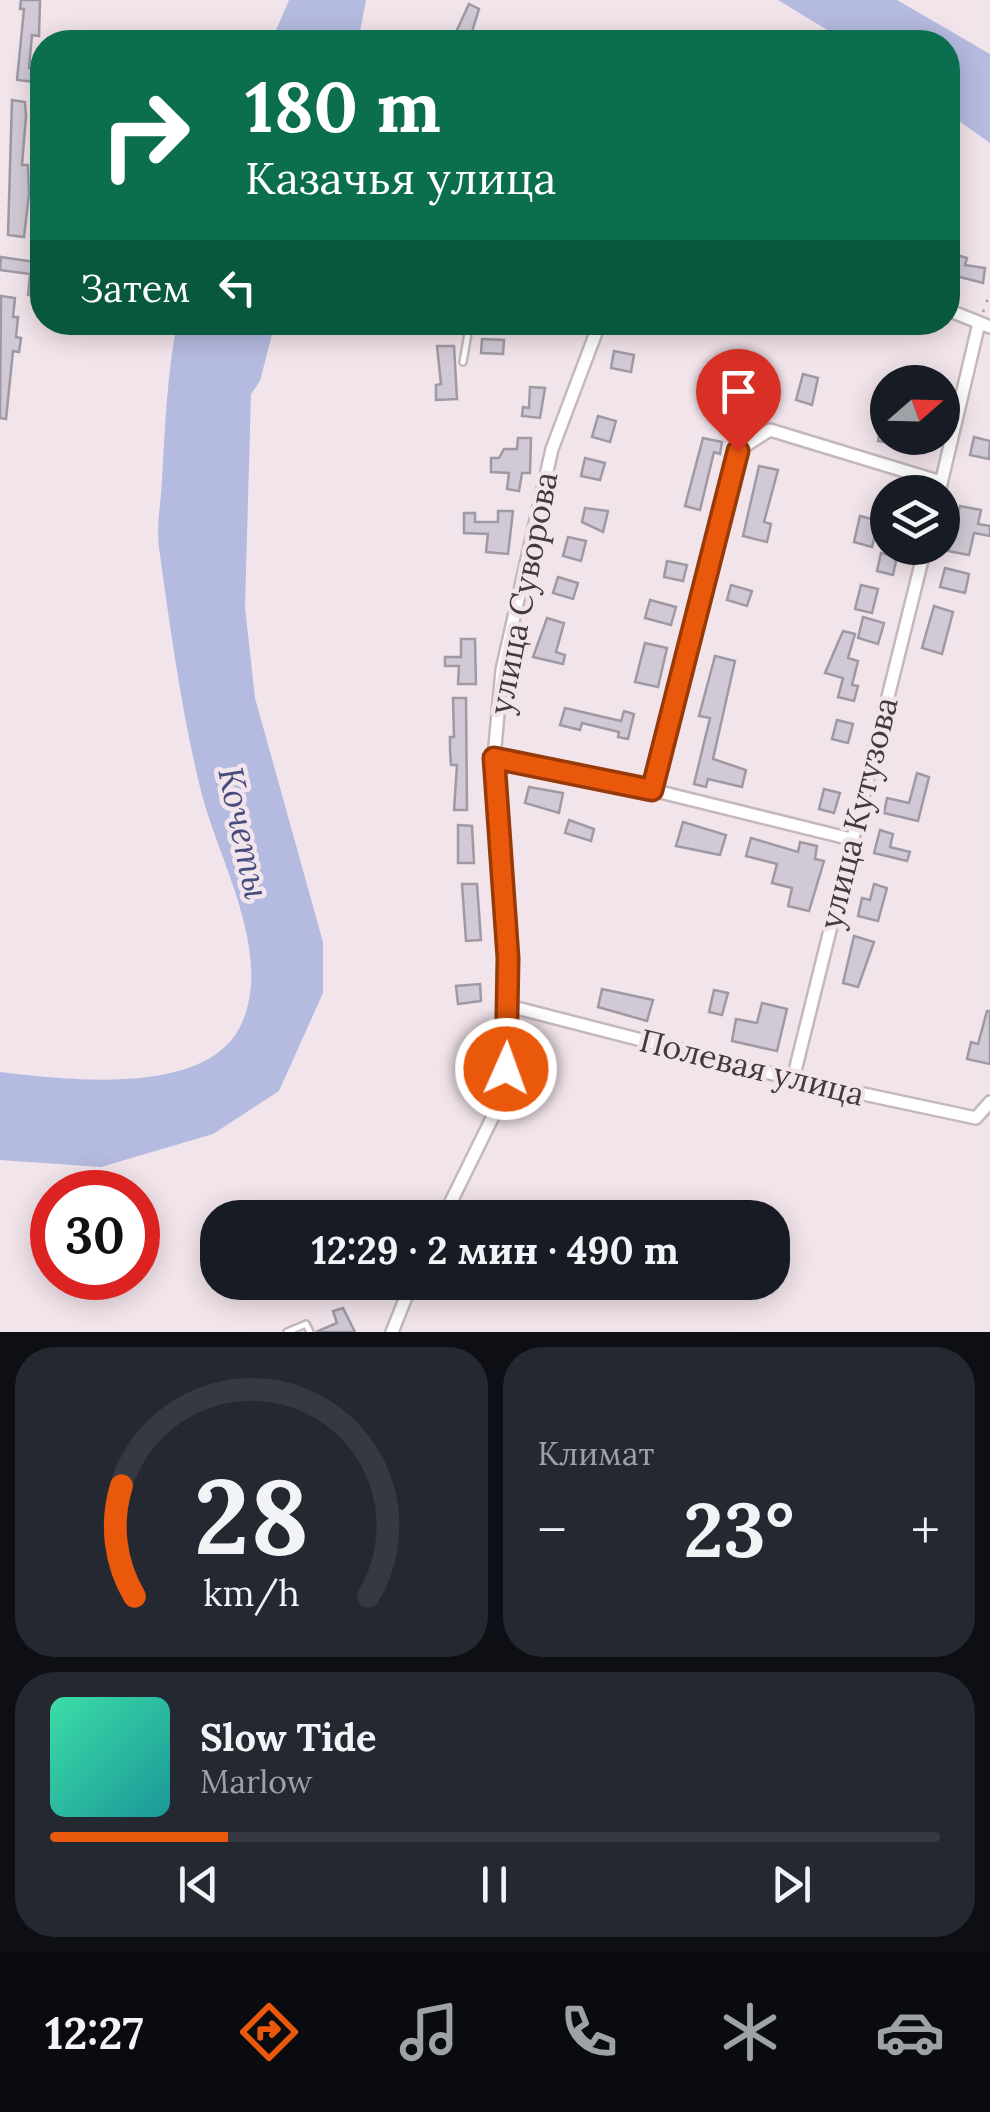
<!DOCTYPE html>
<html lang="ru">
<head>
<meta charset="utf-8">
<style>
  body { margin:0; font-family:Lora,serif; background:#242831; color:#f1f3f6; height:100vh; display:flex; flex-direction:column; font-size:38px; white-space:nowrap }
  * { box-sizing:border-box; margin:0 }
  p { font-size:32px; color:#9ea1a6 }
  .icon { flex:none; width:55px; height:55px; fill:none; stroke:currentColor; stroke-width:2; stroke-linecap:round; stroke-linejoin:round }
  .map { position:relative; height:1332px; overflow:hidden }
  .panel { display:flex; flex-direction:column; gap:15px; padding:15px; background:#0d0f14; flex:1 }
  .panel>* { flex:none }
  .hud { position:absolute; left:30px; top:30px; width:930px; height:305px; border-radius:40px; box-shadow:0 5px 25px #0003; background:#0b6e4f; color:#fff; overflow:hidden }
  .needle { width:65px; rotate:70deg }
  .tools { position:absolute; left:870px; top:365px; display:grid; gap:20px }
  .tools a { display:grid; place-items:center; width:90px; height:90px; border-radius:50%; background:#171b24; box-shadow:0 5px 25px #0003; font-size:50px }
  .speed { position:absolute; left:30px; top:1170px; display:flex; gap:20px; font-size:50px; font-weight:700; text-align:center }
  .speed>* { display:grid; place-content:center; width:130px; height:130px; border-radius:50%; background:#171b24; box-shadow:0 5px 25px #0003; line-height:1 }
  .speed .limit { border:15px solid #d22; background:#fff; color:#111 }
  .pin { position:absolute; display:grid; place-items:center; width:85px; height:85px; color:#fff; margin:-102px -42px; border-radius:50% 50% 50% 0; rotate:-45deg; box-shadow:0 0 10px #0007 }
  .pin .icon { rotate:45deg }
  .me { position:absolute; width:110px; margin:-55px; rotate:2deg; stroke-linejoin:round; filter:drop-shadow(0 0 8px #0008) }
  .turn { display:flex; align-items:center; gap:35px; height:210px; padding:0 50px; font-size:45px }
  .turn .icon { width:130px; height:130px; stroke-width:2.5 }
  .turn b { display:block; font-size:70px; line-height:85px }
  .then { display:flex; align-items:center; height:95px; padding:0 50px; background:#0003; gap:20px; font-size:38px }
  .big { font-size:75px; font-weight:800; line-height:1.1 }
  .panel .tile { flex:1; display:flex; flex-direction:column; justify-content:center; gap:15px; min-width:0; padding:0 35px; border-radius:40px; background:#242831 }
  .panel .dial { align-items:center; gap:0 }
  .dial svg { height:260px; overflow:visible; fill:none; stroke:#363941; stroke-width:7; stroke-linecap:round; text-anchor:middle }
  .dial text { fill:#f1f3f6; stroke:none }
  .song { display:flex; align-items:center; gap:30px }
  .cover { width:120px; height:120px; border-radius:15px; background:linear-gradient(135deg,hsl(160 70% 55%),hsl(180 70% 35%)) }
  .played { height:10px; border-radius:5px; background:linear-gradient(90deg,#ea580c 20%,#363941 20%) }
  .keys { display:flex; justify-content:space-around; direction:ltr }
  .heat { display:flex; justify-content:space-between; align-items:center; font-size:55px; direction:ltr }
  .panel .tiles { flex:1; display:grid; gap:15px; grid-template-columns:1fr 1fr }
  .tile:last-child { grid-column:span 2 }
  .trip { position:absolute; left:200px; top:1200px; width:590px; height:100px; border-radius:40px; background:#171b24; box-shadow:0 5px 25px #0003; font-weight:800; line-height:100px; text-align:center }
  .dock { display:flex; height:160px; justify-content:space-around; align-items:center; background:#090b0e; color:#9ea1a6 }
  .dock .icon { width:70px; height:70px }
  .dock .selected { color:#ea580c }
  .dock b { font-size:45px; color:#f1f3f6 }
  .map>svg:first-child { display:block }
  .water { fill:#b5bbe0 }
  .building { fill:#d1cad6; stroke:#9f99a4; stroke-width:2.5 }
  .lines { fill:none; stroke-linecap:round; stroke-linejoin:round }
  .lane-casing { stroke:#c5b7be; stroke-width:10 }
  .street-casing { stroke:#c5b7be; stroke-width:16 }
  .path { stroke:#a89da2; stroke-width:2.5; stroke-dasharray:2.5 8; stroke-linecap:butt }
  .lane { stroke:#fff; stroke-width:5 }
  .street { stroke:#fff; stroke-width:11 }
  .route-casing { stroke:#983908; stroke-width:25 }
  .route { stroke:#ea580c; stroke-width:18 }
  .labels { text-anchor:middle; dominant-baseline:central; stroke-width:9; stroke-linejoin:round; paint-order:stroke }
  .street-label { font-size:32px; fill:#413b3e; stroke:#f2e4eb }
  .water-label { font-size:35px; font-style:italic; fill:#474c7e; stroke:#f2e4eb }
</style>
</head>
<body>
<div class="map">
<svg width="990" height="1332" viewBox="0 0 990 1332">
  <rect width="100%" height="100%" fill="#f2e4eb"/>
  <g class="water">
    <path d="M289,0H366L358,42H271Z"/>
    <path d="M778,0H897L990,54V143L948,113V42H847Z"/>
    <path d="M177,323H275L260,381L251,394L245,607L255,698L323,942V993L279,1091L213,1134L101,1167L0,1160V1072C63,1079 204,1098 240,1027C276,954 216,857 200,787C181,709 170,627 159,548C156,526 161,502 162,480C165,427 167,375 177,323Z"/>
  </g>
  <g class="building">
    <path d="M21,0H40L39,36L32,35L29,68L37,69L36,82L17,80L24,9H20Z"/>
    <path d="M469,4L479,9L470,38L456,32Z"/>
    <path d="M12,100L25,102L26,116L22,165H28L29,194L24,237L8,235Z"/>
    <path d="M954,254L967,258L965,265L985,268L983,283L948,274Z"/>
    <path d="M1,257L42,263V297L28,295L30,274L0,270Z"/>
    <path d="M1,296L15,298L13,317H18L16,337L21,338L19,352L13,351L6,419L0,418Z"/>
    <path d="M482,339L504,340L503,354L481,353Z"/>
    <path d="M437,346H454L457,399L436,400V385L441,384Z"/>
    <path d="M614,351L634,355L631,372L611,368Z"/>
    <path d="M803,374L818,378L812,405L796,400Z"/>
    <path d="M530,387L545,388L540,418L522,416L523,407L529,408Z"/>
    <path d="M883,415H888V438H927L925,450L878,441Z"/>
    <path d="M598,416L616,421L610,442L592,437Z"/>
    <path d="M974,437L990,441L989,459L970,455Z"/>
    <path d="M518,438H531L530,473H522L519,491L507,489L509,473L491,472V458H499L504,449H517Z"/>
    <path d="M703,438L722,442L720,454L714,452L700,510L685,506Z"/>
    <path d="M585,458L605,463L600,480L581,476Z"/>
    <path d="M759,466L778,470L764,522L771,524L767,542L743,536Z"/>
    <path d="M960,506L981,510L978,524L990,526V536L974,533L969,555L948,551Z"/>
    <path d="M585,508L608,511L603,532L582,522Z"/>
    <path d="M498,511H513L508,554L486,552L488,534L464,533V513H475V522H498Z"/>
    <path d="M860,516L879,521L872,547L854,542Z"/>
    <path d="M568,537L586,541L581,561L563,556Z"/>
    <path d="M881,553L897,557L893,575L877,571Z"/>
    <path d="M667,561L687,565L683,581L664,577Z"/>
    <path d="M945,568L969,574L965,593L940,587Z"/>
    <path d="M558,577L578,583L573,599L553,593Z"/>
    <path d="M731,585L752,591L747,606L727,600Z"/>
    <path d="M861,585L878,589L872,613L855,609Z"/>
    <path d="M650,600L676,607L671,625L645,618Z"/>
    <path d="M934,606L953,612L942,654L922,648Z"/>
    <path d="M863,617L884,623L878,644L858,638Z"/>
    <path d="M547,618L564,623L556,652L565,655L563,664L533,657Z"/>
    <path d="M843,631L855,634L848,658L858,661L852,685L858,686L854,701L838,697L843,678L825,673Z"/>
    <path d="M461,639H475L476,684H458L459,666H445V657H461Z"/>
    <path d="M645,643L667,648L658,687L635,682Z"/>
    <path d="M715,656L735,661L713,759L746,770L742,787L708,779L706,787L694,784L710,718L699,716Z"/>
    <path d="M453,698H466L467,810H454L457,765H451L450,749V737H454Z"/>
    <path d="M565,708L621,721L624,711L634,714L628,739L618,737L619,732L582,723L580,730L560,725Z"/>
    <path d="M837,720L853,724L848,743L832,739Z"/>
    <path d="M917,773L929,777L918,821L884,813L887,798L909,803Z"/>
    <path d="M529,787L563,793L559,813L525,803Z"/>
    <path d="M824,789L840,793L834,813L819,809Z"/>
    <path d="M569,820L594,829L591,841L565,833Z"/>
    <path d="M683,822L726,835L720,855L676,846Z"/>
    <path d="M458,825L472,826L474,863H458Z"/>
    <path d="M880,830L893,834L890,847L910,852L907,861L874,853Z"/>
    <path d="M751,838L798,852L800,842L817,846L815,859L824,861L809,911L788,906L792,888L772,883L777,864L746,856Z"/>
    <path d="M462,884H477L481,940L466,941Z"/>
    <path d="M874,884L887,888L878,921L858,916L862,898L870,900Z"/>
    <path d="M854,936L874,942L858,987L843,983Z"/>
    <path d="M480,984L481,1001L458,1004L456,986Z"/>
    <path d="M602,989L653,1000L647,1021L598,1007Z"/>
    <path d="M714,990L728,993L722,1015L709,1012Z"/>
    <path d="M762,1003L787,1009L777,1051L732,1041L736,1019L757,1023Z"/>
    <path d="M987,1011H990V1064L967,1059L971,1042L978,1044Z"/>
    <path d="M343,1308L355,1332H316L337,1323L333,1311Z"/>
  </g>
  <g class="lines">
    <g class="lane-casing">
      <g id="lane">
        <path d="M463,362L470,322"/>
        <path d="M287,1332L306,1324L310,1332"/>
      </g>
    </g>
    <g class="street-casing">
      <g id="street">
        <path d="M948,310L990,327"/>
        <path d="M939,492L979,323"/>
        <path d="M494,757L652,790L851,839"/>
        <path d="M652,790L737,451L770,430L941,482"/>
        <path d="M509,1006L793,1079L976,1118L990,1102"/>
        <path d="M793,1079L925,548"/>
        <path d="M443,1218L500,1102L506,1069L508,958L494,757L502,670L552,449L600,322"/>
        <path d="M392,1332L412,1282"/>
      </g>
    </g>
    <path class="path" d="M983,312L990,293"/>
    <use href="#lane" class="lane"/>
    <use href="#street" class="street"/>
  </g>
  <g class="lines">
    <g class="route-casing">
      <path id="route" d="M506,1069L508,958L494,758L652,790L738,451"/>
    </g>
    <use href="#route" class="route"/>
  </g>
  <g class="labels">
    <g class="street-label">
      <text transform="translate(523 593) rotate(-79)">улица Суворова</text>
      <text transform="translate(858 813) rotate(-76)">улица Кутузова</text>
      <text transform="translate(752 1067) rotate(14)">Полевая улица</text>
    </g>
    <g class="water-label">
      <text transform="translate(244 833) rotate(78)">Кочеты</text>
    </g>
  </g>
</svg>
<div class="tools">
<a><svg class="needle" viewBox="-14 -14 28 28"><path d="M0-13l5 13h-10z" fill="#e53935"/><path d="M0 13l5-13h-10z" fill="#9ea1a6"/></svg></a>
<a><svg class="icon" aria-label="layers" viewBox="0 0 24 24"><path d="M12 4l9 5-9 5-9-5zM3 14l9 5 9-5"/></svg></a>
</div>
<div class="speed"><div class="limit">30</div></div>
<div class="pin" style="left:738px;top:451px;background:#d93025"><svg class="icon" aria-label="arrive" viewBox="0 0 24 24"><path d="M6 21V4h12l-3 4 3 4H6"/></svg></div>
<svg class="me" style="left:506px;top:1069px" viewBox="-20 -20 40 40"><circle r="17" fill="#ea580c" stroke="#fff" stroke-width="3"/><path d="M0-11L8 9 0 5-8 9z" fill="#fff"/></svg>
<div class="trip">12:29 · 2 мин · 490 m</div>
<div class="hud">
<div class="turn"><svg class="icon" aria-label="right" viewBox="0 0 24 24"><path d="M7 20v-9h11M14 6l5 5-5 5"/></svg><div><b>180 m</b>Казачья улица</div></div>
<div class="then">Затем<svg class="icon" aria-label="left" viewBox="0 0 24 24"><path d="M17 20v-9H6M10 6l-5 5 5 5"/></svg></div>
</div>
</div>
<section class="panel">
<div class="tiles">
<div class="tile dial"><svg viewBox="0 0 100 80">
<path d="M14 69A42 42 0 1 1 86 69"/>
<path d="M14 69A42 42 0 0 1 10 35" stroke="#ea580c"/>
<text x="50" y="56" font-size="32" font-weight="700">28</text>
<text x="50" y="72" font-size="11">km/h</text>
</svg></div>
<div class="tile"><p>Климат</p>
<div class="heat"><a>−</a><b class="big">23°</b><a>+</a></div>
</div>
<div class="tile">
<div class="song"><i class="cover"></i><div><b>Slow Tide</b><p>Marlow</p></div></div>
<div class="played"></div>
<div class="keys"><svg class="icon" aria-label="previous" viewBox="0 0 24 24"><path d="M18 5L8 12l10 7zM5 5v14"/></svg><svg class="icon" aria-label="pause" viewBox="0 0 24 24"><path d="M8 5v14M16 5v14"/></svg><svg class="icon" aria-label="next" viewBox="0 0 24 24"><path d="M6 5l10 7-10 7zM19 5v14"/></svg></div>
</div>
</div>
</section>
<nav class="dock">
<b>12:27</b>
<svg class="icon selected" aria-label="directions" viewBox="0 0 24 24"><path d="M12 3l9 9-9 9-9-9zM9 14v-3h6M13 9l2 2-2 2"/></svg>
<svg class="icon" aria-label="music" viewBox="0 0 24 24"><path d="M9 18V5l10-2v13"/><circle cx="6" cy="18" r="3"/><circle cx="16" cy="16" r="3"/></svg>
<svg class="icon" aria-label="phone" viewBox="0 0 24 24"><path d="M5 4h4l2 5-3 2q2 4 5 5l2-3 5 2v4C11 20 4 13 5 4z"/></svg>
<svg class="icon" aria-label="climate" viewBox="0 0 24 24"><path d="M12 3v18M4 7l16 10M4 17L20 7"/></svg>
<svg class="icon" aria-label="car" viewBox="0 0 24 24"><path d="M5 17H2v-5l4-1 3-4h7l3 4 3 1v5h-3M9 17h6M6 11h13"/><circle cx="7" cy="17" r="2"/><circle cx="17" cy="17" r="2"/></svg>
</nav>
</body>
</html>
